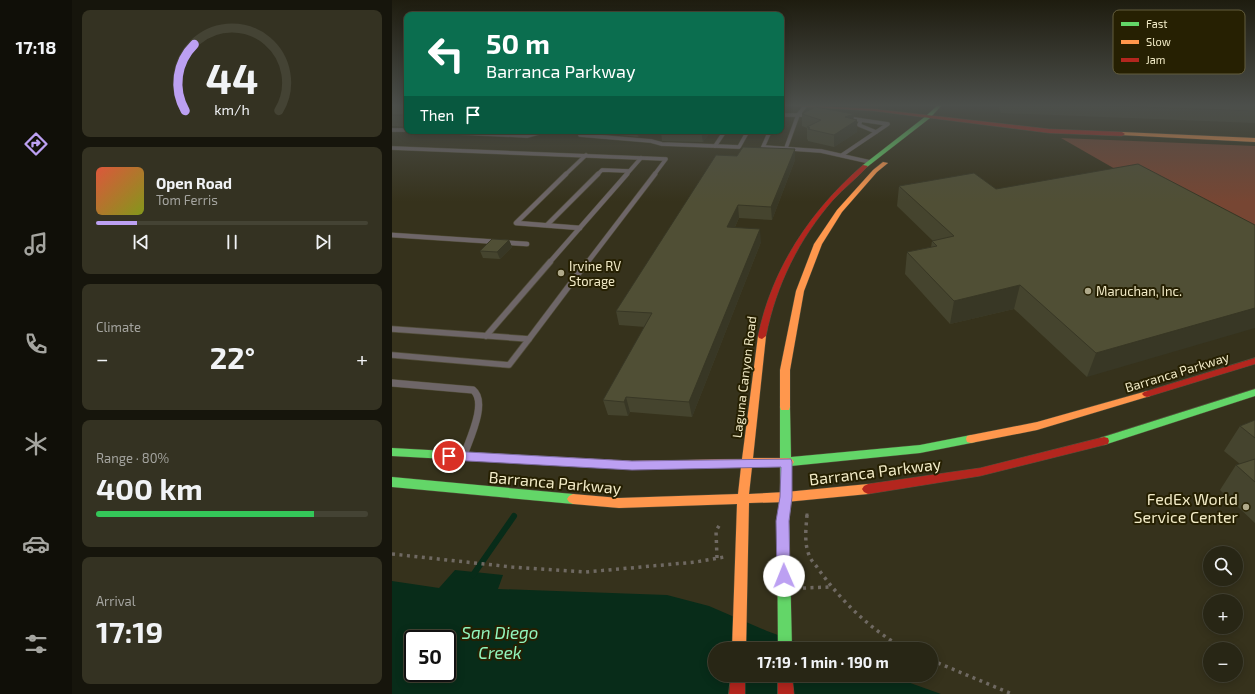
<!DOCTYPE html>
<html lang="en">
<head>
<meta charset="utf-8">
<style>
  body { margin:0; font-family:"Exo 2",sans-serif; background:#343222; color:#f1f3f6; height:100vh; display:flex; flex-direction:column; font-size:15px; white-space:nowrap }
  * { box-sizing:border-box; margin:0 }
  p { font-size:13px; color:#a5a5a0 }
  .icon { flex:none; width:22px; height:22px; fill:none; stroke:currentColor; stroke-width:2; stroke-linecap:round; stroke-linejoin:round }
  .map { position:relative; flex:1; overflow:hidden }
  .sheet { display:flex; flex-direction:column; gap:10px; padding:10px; background:#16150c; width:320px }
  .sheet>* { flex:none }
  .top-card { position:absolute; left:12px; top:12px; width:380px; height:122px; border-radius:8px; box-shadow:0 2px 10px #0003,0 0 0 1px #444334; background:#0b6e4f; color:#fff; overflow:hidden }
  .tools { position:absolute; left:811px; top:546px; display:grid; gap:8px }
  .tools a { display:grid; place-items:center; width:40px; height:40px; border-radius:50%; background:#282615; box-shadow:0 2px 10px #0003,0 0 0 1px #444334; font-size:20px }
  .speed { position:absolute; left:12px; top:630px; display:flex; gap:8px; font-size:20px; font-weight:700; text-align:center }
  .speed>* { display:grid; place-content:center; width:52px; height:52px; border-radius:50%; background:#282615; box-shadow:0 2px 10px #0003,0 0 0 1px #444334; line-height:1 }
  .speed .limit { border:2px solid #111; border-radius:6px; background:#fff; color:#111 }
  .pin { position:absolute; display:grid; place-items:center; width:34px; height:34px; color:#fff; margin:-17px; border:2px solid #fff; border-radius:50%; box-shadow:0 1px 4px #0007 }
  .me { position:absolute; width:44px; margin:-22px; rotate:359deg; stroke-linejoin:round; filter:drop-shadow(0 0 3px #0008) }
  .turn { display:flex; align-items:center; gap:14px; height:84px; padding:0 16px; font-size:18px }
  .turn .icon { width:52px; height:52px; stroke-width:2.5 }
  .turn b { display:block; font-size:28px; line-height:34px }
  .then { display:flex; align-items:center; height:38px; padding:0 16px; background:#0003; gap:8px; font-size:15px }
  .big { font-size:30px; font-weight:700; line-height:1.1 }
  .sheet .card { flex:1; display:flex; flex-direction:column; justify-content:center; gap:6px; min-width:0; padding:0 14px; border-radius:8px; background:#343222 }
  .sheet .dial { align-items:center; gap:0 }
  .dial svg { height:104px; overflow:visible; fill:none; stroke:#444334; stroke-width:7; stroke-linecap:round; text-anchor:middle }
  .dial text { fill:#f1f3f6; stroke:none }
  .song { display:flex; align-items:center; gap:12px }
  .cover { width:48px; height:48px; border-radius:6px; background:linear-gradient(135deg,hsl(10 70% 55%),hsl(70 70% 35%)) }
  .played { height:4px; border-radius:2px; background:linear-gradient(90deg,#bca0f2 15%,#444334 15%) }
  .keys { display:flex; justify-content:space-around; direction:ltr }
  .heat { display:flex; justify-content:space-between; align-items:center; font-size:22px; direction:ltr }
  .charge { height:6px; border-radius:3px; background:linear-gradient(90deg,#34c759 80%,#444334 0) }
  .trip { position:absolute; left:316px; top:642px; width:230px; height:40px; border-radius:20px; background:#282615; box-shadow:0 2px 10px #0003,0 0 0 1px #444334; font-weight:700; line-height:40px; text-align:center }
  main { display:flex; flex:1; min-height:0 }
  .tabs { display:flex; flex-direction:column; width:72px; justify-content:space-around; align-items:center; background:#100f08; color:#a5a5a0 }
  .tabs .icon { width:28px; height:28px }
  .tabs .selected { color:#bca0f2 }
  .tabs b { font-size:18px; color:#f1f3f6 }
  .map>svg:first-child { display:block }
  .green { fill:#774633 }
  .water { fill:#082c19; fill-rule:evenodd }
  .lines { fill:none; stroke-linecap:round; stroke-linejoin:round }
  .stream { stroke:#082c19; stroke-width:6 }
  .lane-far3-casing { stroke:#524e3a; stroke-width:4.5 }
  .lane-far2-casing { stroke:#524e3a; stroke-width:5.5 }
  .lane-far1-casing { stroke:#524e3a; stroke-width:7 }
  .lane-casing { stroke:#524e3a; stroke-width:8 }
  .fast-casing { stroke:#524e3a; stroke-width:1 }
  .slow-casing { stroke:#524e3a; stroke-width:1 }
  .jam-casing { stroke:#524e3a; stroke-width:1 }
  .path-far2 { stroke:#6f6962; stroke-width:1.5; stroke-dasharray:1 2; stroke-linecap:butt }
  .path-far1 { stroke:#6f6962; stroke-width:3; stroke-dasharray:2.5 3.5; stroke-linecap:butt }
  .path { stroke:#6f6962; stroke-width:3.5; stroke-dasharray:3 4.5; stroke-linecap:butt }
  .lane-far3 { stroke:#6e6668; stroke-width:3.5 }
  .lane-far2 { stroke:#6e6668; stroke-width:4.5 }
  .lane-far1 { stroke:#6e6668; stroke-width:5.5 }
  .lane { stroke:#6e6668; stroke-width:7 }
  .fast { fill:#63d668; fill-rule:evenodd }
  .slow { fill:#ff974d; fill-rule:evenodd }
  .jam { fill:#b3261e; fill-rule:evenodd }
  .wall { fill:#45442e }
  .shaded-wall { fill:#383725 }
  .building { fill:#504f35; stroke:#383725 }
  .route { fill:#bca0f2; stroke:#7a689d }
  .poi-dot { fill:#b0aa8b; stroke:#262002; stroke-width:1.5 }
  .labels { text-anchor:middle; dominant-baseline:central; stroke-width:4; stroke-linejoin:round; paint-order:stroke }
  .poi-label { font-size:13px; fill:#f2ebc7; stroke:#262002; text-anchor:start }
  .street-label { font-size:13px; fill:#f2ebc7; stroke:#262002 }
  .near-street-label { font-size:16px; fill:#f2ebc7; stroke:#262002 }
  .near-poi-label { font-size:16px; fill:#f2ebc7; stroke:#262002; text-anchor:end }
  .near-water-label { font-size:17px; font-style:italic; fill:#92f5bd; stroke:#262002 }
  .key { fill:#262002; stroke:#635d3d; stroke-width:1 }
  .key-label { font-size:11px; fill:#f2ebc7 }
</style>
</head>
<body>
<main>
<nav class="tabs">
<b>17:18</b>
<svg class="icon selected" aria-label="directions" viewBox="0 0 24 24"><path d="M12 3l9 9-9 9-9-9zM9 14v-3h6M13 9l2 2-2 2"/></svg>
<svg class="icon" aria-label="music" viewBox="0 0 24 24"><path d="M9 18V5l10-2v13"/><circle cx="6" cy="18" r="3"/><circle cx="16" cy="16" r="3"/></svg>
<svg class="icon" aria-label="phone" viewBox="0 0 24 24"><path d="M5 4h4l2 5-3 2q2 4 5 5l2-3 5 2v4C11 20 4 13 5 4z"/></svg>
<svg class="icon" aria-label="climate" viewBox="0 0 24 24"><path d="M12 3v18M4 7l16 10M4 17L20 7"/></svg>
<svg class="icon" aria-label="car" viewBox="0 0 24 24"><path d="M5 17H2v-5l4-1 3-4h7l3 4 3 1v5h-3M9 17h6M6 11h13"/><circle cx="7" cy="17" r="2"/><circle cx="17" cy="17" r="2"/></svg>
<svg class="icon" aria-label="filters" viewBox="0 0 24 24"><path d="M4 7h16M4 17h16"/><circle cx="9" cy="7" r="2"/><circle cx="15" cy="17" r="2"/></svg>
</nav>
<section class="sheet">
<div class="card dial"><svg viewBox="0 0 100 80">
<path d="M14 69A42 42 0 1 1 86 69"/>
<path d="M14 69A42 42 0 0 1 21 18" stroke="#bca0f2"/>
<text x="50" y="56" font-size="32" font-weight="700">44</text>
<text x="50" y="72" font-size="11">km/h</text>
</svg></div>
<div class="card">
<div class="song"><i class="cover"></i><div><b>Open Road</b><p>Tom Ferris</p></div></div>
<div class="played"></div>
<div class="keys"><svg class="icon" aria-label="previous" viewBox="0 0 24 24"><path d="M18 5L8 12l10 7zM5 5v14"/></svg><svg class="icon" aria-label="pause" viewBox="0 0 24 24"><path d="M8 5v14M16 5v14"/></svg><svg class="icon" aria-label="next" viewBox="0 0 24 24"><path d="M6 5l10 7-10 7zM19 5v14"/></svg></div>
</div>
<div class="card"><p>Climate</p>
<div class="heat"><a>−</a><b class="big">22°</b><a>+</a></div>
</div>
<div class="card"><p>Range · 80%</p><b class="big">400 km</b><div class="charge"></div></div>
<div class="card"><p>Arrival</p><b class="big">17:19</b></div>
</section>
<div class="map">
<svg width="863" height="694" viewBox="0 0 863 694">
  <rect width="100%" height="100%" fill="#36321c"/>
  <path class="green" d="M669,138L863,146V249Z"/>
  <path class="water" d="M63,570L111,575L106,589L275,595L317,606L375,631L424,649H323V675H496L549,694H0V581L47,588ZM21,639H55V673H21Z"/>
  <g class="lines">
    <path class="stream" d="M81,575L122,516"/>
    <g class="lane-far3-casing">
      <g id="lane-far3">
        <path d="M389,115H406L414,105"/>
        <path d="M469,120L467,125L484,132"/>
        <path d="M0,130H15"/>
        <path d="M31,131L135,136L153,131"/>
        <path d="M193,131L188,135L259,141L270,144L323,146"/>
        <path d="M333,131L323,146L347,147L356,131"/>
        <path d="M378,131L371,147L429,151L478,162"/>
        <path d="M0,148L274,159L262,175"/>
        <path d="M394,148L406,115H418"/>
        <path d="M450,155L496,124L455,118"/>
        <path d="M173,175L194,155"/>
        <path d="M205,175L210,170L237,171"/>
        <path d="M234,175L249,158"/>
      </g>
    </g>
    <g class="lane-far2-casing">
      <g id="lane-far2">
        <path d="M174,174L124,223L188,228"/>
        <path d="M155,225L206,174"/>
        <path d="M0,235L135,244"/>
        <path d="M157,263L235,174"/>
        <path d="M195,263L263,174"/>
      </g>
    </g>
    <g class="lane-far1-casing">
      <g id="lane-far1">
        <path d="M0,329L137,339L195,262"/>
        <path d="M94,336L158,262"/>
        <path d="M0,355L117,365L137,339"/>
      </g>
    </g>
    <g class="lane-casing">
      <path id="lane" d="M0,383L81,390C96,402 77,440 72,455"/>
    </g>
    <g class="fast-casing">
      <g id="fast">
        <path d="M546,105H550L538,118L475,167H471V165L534,116Z"/>
        <path d="M863,389V396L712,445L708,444L707,441L708,438Z"/>
        <path d="M393,403L397,404L398,407L399,457L528,445L579,435L583,436L584,439L583,442L579,443L528,453L399,466L400,497L397,521L400,649H386L385,521L388,497V407L389,404Z"/>
        <path d="M0,448L166,457L170,458L172,461L170,464L166,465L0,456Z"/>
        <path d="M0,477L181,494L185,496L187,499L185,502L181,504L0,487Z"/>
      </g>
    </g>
    <g class="slow-casing">
      <g id="slow">
        <path d="M730,132L863,138V142L728,135V133Z"/>
        <path d="M491,162L496,163L485,172L450,212L430,244L412,291L398,370V407L397,410H389L388,407V370L404,291L422,244L445,210L481,170Z"/>
        <path d="M370,333L374,336L361,458H396L400,459L402,462L400,465L396,466L360,467L357,494L394,492L476,484L480,486L482,489L480,492L476,494L394,502L357,503L354,649H340L345,504L227,508L181,504L177,502L175,499L177,496L181,494L227,498L346,494L349,467L240,469L166,465L162,464L160,461L162,458L166,457L240,461L350,459L366,336Z"/>
        <path d="M755,391L758,392L760,394L758,396L645,430L579,443L575,442L574,439L575,436L579,435L645,422Z"/>
      </g>
    </g>
    <g class="jam-casing">
      <g id="jam">
        <path d="M400,105L482,109L657,129L730,132L733,134L730,136L657,133L482,111L402,106Z"/>
        <path d="M471,165L476,166C465,178 452,188 441,200C407,239 384,285 374,336L370,339L367,338L366,336C380,268 419,210 471,165Z"/>
        <path d="M863,358V364L755,397L752,396L750,394L752,392Z"/>
        <path d="M712,437L716,438L717,441L716,444L588,476L476,494L472,492L470,489L472,486L476,484L588,468Z"/>
        <path d="M339,675H353V694H337Z"/>
        <path d="M386,675H400L402,694H386Z"/>
      </g>
    </g>
    <path class="path-far2" d="M580,105L591,106"/>
    <path class="path-far1" d="M415,516V510"/>
    <g class="path">
      <path d="M415,515C414,528 412,543 417,555C419,561 424,565 427,570C451,603 478,629 513,649"/>
      <path d="M0,554L120,567L194,572L304,562L332,557"/>
      <path d="M325,558L324,531L328,524"/>
      <path d="M411,588L438,587"/>
      <path d="M539,660L620,694"/>
    </g>
    <use href="#lane-far3" class="lane-far3"/>
    <use href="#lane-far2" class="lane-far2"/>
    <use href="#lane-far1" class="lane-far1"/>
    <use href="#lane" class="lane"/>
    <use href="#fast" class="fast"/>
    <use href="#slow" class="slow"/>
    <use href="#jam" class="jam"/>
  </g>
  <g class="wall">
    <path d="M0,105H15V127L0,126Z"/>
    <path d="M606,105H863V123L609,113Z"/>
    <path d="M410,114H462L461,119L465,120V132L442,147L416,141V140L415,139V128L410,126Z"/>
    <path d="M204,131H251L246,137L218,134L217,132Z"/>
    <path d="M269,131H319L311,142L270,141Z"/>
    <path d="M403,149V160L380,220L347,218L343,227L369,242L300,417L238,412L236,416L216,415L211,400L253,327L227,325L224,311L345,156Z"/>
    <path d="M507,186L604,189L863,225L695,377L622,309L558,324L513,274L515,252L539,247L540,241H541L505,206Z"/>
    <path d="M117,240L120,247L108,259L91,258L88,251Z"/>
    <path d="M863,420V523L828,490L844,465L848,464L832,451L848,426Z"/>
  </g>
  <g class="shaded-wall">
    <path d="M462,114L461,123L465,120V132L442,147V135L453,117Z"/>
    <path d="M245,131H251L246,137Z"/>
    <path d="M309,131H319L311,142Z"/>
    <path d="M403,149V160L380,220L379,207Z"/>
    <path d="M346,205L347,218L337,239L335,227Z"/>
    <path d="M368,229L369,242L300,417L297,402Z"/>
    <path d="M117,240L120,247L108,259L105,252Z"/>
    <path d="M628,285L622,309L558,324L562,301Z"/>
    <path d="M863,308V328L695,377L704,353Z"/>
    <path d="M234,397L238,412L236,416L232,402Z"/>
  </g>
  <g class="building">
    <rect x="0" y="105" width="15" height="10"/>
    <path d="M695,105H863V111Z"/>
    <path d="M423,107L462,114L453,117L465,120L442,135L416,129L418,128L415,127L429,120L410,114Z"/>
    <path d="M351,147L403,149L379,207L346,205L335,227L368,229L297,402L234,397L232,402L211,400L260,313L224,311L324,155L345,156Z"/>
    <path d="M746,164L863,225V308L704,353L628,285L562,301L515,252L545,246L540,241L562,236L507,186L582,173L604,189Z"/>
    <path d="M100,239L117,240L105,252L88,251Z"/>
    <path d="M863,420V438L848,426Z"/>
    <path d="M863,459V482L844,465Z"/>
  </g>
  <linearGradient id="sky" x2="0" y2="1"><stop stop-color="#1e1c0f"/><stop offset="0.52" stop-color="#4c4f4b"/><stop offset="1" stop-color="#4c4f4b" stop-opacity="0"/></linearGradient>
  <rect width="863" height="202" fill="url(#sky)"/>
  <path class="route" d="M57,451L240,461L399,459L400,462V497L397,521L398,576L396,580L392,582L387,580L385,576L384,521L388,497L389,467L240,470L57,460L51,456Z"/>
  <g class="poi-dot">
    <circle cx="169" cy="273" r="4"/>
    <circle cx="696" cy="291" r="4"/>
    <circle cx="854" cy="507" r="4"/>
  </g>
  <g class="labels">
    <g class="poi-label">
      <text x="177" y="266">Irvine RV<tspan x="177" dy="15">Storage</tspan></text>
      <text x="704" y="291">Maruchan, Inc.</text>
    </g>
    <g class="street-label">
      <text transform="translate(785 372) rotate(-17)">Barranca Parkway</text>
      <text transform="translate(352 377) rotate(-83)">Laguna Canyon Road</text>
    </g>
    <g class="near-street-label">
      <text transform="translate(483 471) rotate(-7)">Barranca Parkway</text>
      <text transform="translate(163 482) rotate(5)">Barranca Parkway</text>
    </g>
    <g class="near-poi-label">
      <text x="846" y="498">FedEx World<tspan x="846" dy="18">Service Center</tspan></text>
    </g>
    <g class="near-water-label">
      <text x="108" y="632">San Diego<tspan x="108" dy="20">Creek</tspan></text>
    </g>
  </g>
  <rect x="721" y="10" width="132" height="64" rx="6" class="key"/>
  <rect x="729" y="22" width="18" height="4" fill="#63d668"/>
  <rect x="729" y="40" width="18" height="4" fill="#ff974d"/>
  <rect x="729" y="58" width="18" height="4" fill="#b3261e"/>
  <g class="key-label">
    <text x="754" y="28">Fast</text>
    <text x="754" y="46">Slow</text>
    <text x="754" y="64">Jam</text>
  </g>
</svg>
<div class="tools">
<a><svg class="icon" aria-label="search" viewBox="0 0 24 24"><circle cx="10" cy="10" r="6"/><path d="M15 15l6 6"/></svg></a>
<a>+</a>
<a>−</a>
</div>
<div class="speed"><div class="limit">50</div></div>
<div class="pin" style="left:57px;top:456px;background:#d93025"><svg class="icon" aria-label="arrive" viewBox="0 0 24 24"><path d="M6 21V4h12l-3 4 3 4H6"/></svg></div>
<svg class="me" style="left:392px;top:576px" viewBox="-20 -20 40 40"><circle r="19" fill="#fff"/><path d="M0-13L10 11 0 6-10 11z" fill="#bca0f2"/></svg>
<div class="trip">17:19 · 1 min · 190 m</div>
<div class="top-card">
<div class="turn"><svg class="icon" aria-label="left" viewBox="0 0 24 24"><path d="M17 20v-9H6M10 6l-5 5 5 5"/></svg><div><b>50 m</b>Barranca Parkway</div></div>
<div class="then">Then<svg class="icon" aria-label="arrive" viewBox="0 0 24 24"><path d="M6 21V4h12l-3 4 3 4H6"/></svg></div>
</div>
</div>
</main>
</body>
</html>
